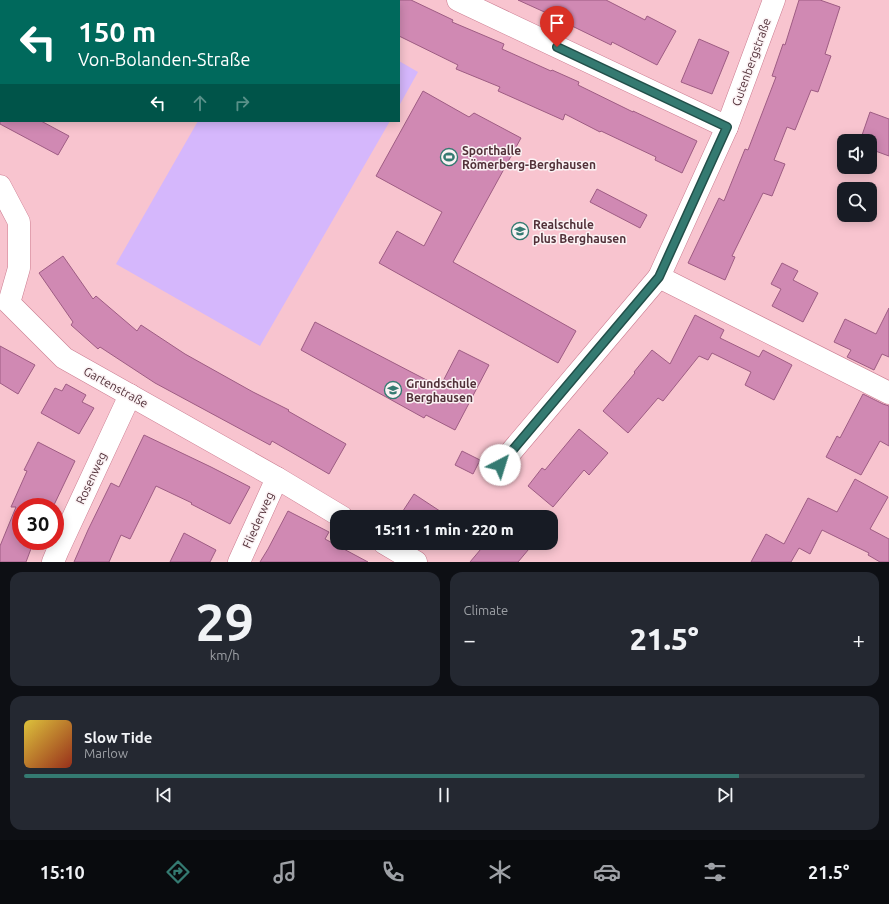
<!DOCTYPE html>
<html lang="en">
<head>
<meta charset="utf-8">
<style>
  body { margin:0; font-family:Ubuntu,sans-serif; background:#242831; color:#f1f3f6; height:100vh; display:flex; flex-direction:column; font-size:15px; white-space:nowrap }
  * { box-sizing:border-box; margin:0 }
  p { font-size:13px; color:#9ea1a6 }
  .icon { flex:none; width:22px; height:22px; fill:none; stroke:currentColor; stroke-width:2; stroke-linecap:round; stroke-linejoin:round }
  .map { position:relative; height:562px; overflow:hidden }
  .side { display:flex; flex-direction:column; gap:10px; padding:10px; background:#0d0f14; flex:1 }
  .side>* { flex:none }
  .guide { position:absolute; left:0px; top:0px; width:400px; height:122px; box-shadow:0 2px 10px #0003; background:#00695c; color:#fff; overflow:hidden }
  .buttons { position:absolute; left:837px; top:134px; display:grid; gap:8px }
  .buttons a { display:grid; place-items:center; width:40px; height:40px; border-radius:8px; background:#171b24; box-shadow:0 2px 10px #0003; font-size:20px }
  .speed { position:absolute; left:12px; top:498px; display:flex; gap:8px; font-size:20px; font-weight:700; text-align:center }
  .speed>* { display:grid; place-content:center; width:52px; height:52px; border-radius:50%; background:#171b24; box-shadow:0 2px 10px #0003; line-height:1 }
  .speed .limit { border:6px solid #d22; background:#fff; color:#111 }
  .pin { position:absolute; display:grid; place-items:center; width:34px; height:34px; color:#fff; margin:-41px -17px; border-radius:50% 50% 50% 0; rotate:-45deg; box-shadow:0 0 4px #0007 }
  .pin .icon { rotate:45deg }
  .me { position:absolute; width:44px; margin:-22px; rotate:40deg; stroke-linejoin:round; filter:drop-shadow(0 0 3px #0008) }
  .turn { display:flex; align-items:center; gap:14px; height:84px; padding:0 12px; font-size:18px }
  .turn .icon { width:52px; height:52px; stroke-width:2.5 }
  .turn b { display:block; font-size:28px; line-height:34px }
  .lanes { display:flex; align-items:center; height:38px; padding:0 12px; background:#0003; justify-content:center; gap:20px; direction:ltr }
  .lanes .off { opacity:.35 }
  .big { font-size:30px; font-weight:800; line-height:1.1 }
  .side .tile { flex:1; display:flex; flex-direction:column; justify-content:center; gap:6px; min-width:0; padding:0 14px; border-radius:12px; background:#242831 }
  .side .dial { align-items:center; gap:0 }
  .dial b { font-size:52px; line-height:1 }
  .song { display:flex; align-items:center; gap:12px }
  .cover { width:48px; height:48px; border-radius:6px; background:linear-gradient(135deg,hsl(50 70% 55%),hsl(10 70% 35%)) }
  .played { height:4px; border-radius:2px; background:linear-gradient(90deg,#347a71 85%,#363941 85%) }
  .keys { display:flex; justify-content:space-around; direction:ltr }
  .heat { display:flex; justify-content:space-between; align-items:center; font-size:22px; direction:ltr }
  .side .tiles { flex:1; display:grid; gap:10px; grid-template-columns:1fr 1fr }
  .tile:last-child { grid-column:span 2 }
  .trip { position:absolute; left:330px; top:510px; width:228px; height:40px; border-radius:12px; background:#171b24; box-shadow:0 2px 10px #0003; font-weight:800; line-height:40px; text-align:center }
  .dock { display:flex; height:64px; justify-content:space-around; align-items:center; background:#090b0e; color:#9ea1a6 }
  .dock .icon { width:28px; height:28px }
  .dock .on { color:#347a71 }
  .dock b { font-size:18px; color:#f1f3f6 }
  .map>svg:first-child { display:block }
  .green { fill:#d5b7fc }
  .building { fill:#d089b3; stroke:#9e5c83 }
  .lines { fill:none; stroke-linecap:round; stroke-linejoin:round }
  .minor-casing { stroke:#cb7c90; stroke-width:23 }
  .major-casing { stroke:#96a358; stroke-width:23 }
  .minor { stroke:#fff; stroke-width:22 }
  .major { stroke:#d6eca4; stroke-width:22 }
  .route-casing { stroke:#224f49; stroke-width:10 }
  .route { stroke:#347a71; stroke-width:7 }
  .labels { text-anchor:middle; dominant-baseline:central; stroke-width:3; stroke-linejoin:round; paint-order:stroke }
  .street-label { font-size:12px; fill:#523139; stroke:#fbf2f4 }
  .poi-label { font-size:12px; font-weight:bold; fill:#523139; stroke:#fbf2f4; text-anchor:start }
</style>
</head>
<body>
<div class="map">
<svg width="889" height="562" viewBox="0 0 889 562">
  <rect width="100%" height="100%" fill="#f8c4cf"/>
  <g class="green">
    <path d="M399,61L418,72L399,106Z"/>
    <path d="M198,121H390L260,346L116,264Z"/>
  </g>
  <g class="building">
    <path d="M399,0H411L453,20L452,22L504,44L502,49L551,71L552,70L579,82L578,85L633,112V111L697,141L682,173L655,160L656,157L601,131L600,132L565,114L563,120L498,91L500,87L456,69L458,65L399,36Z"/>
    <path d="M518,0H606L645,20L647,16L676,31L657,65L612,42L611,45L572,26L573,25Z"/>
    <path d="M799,0H820L840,7L825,54L831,56L818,92L811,90L795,130L787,127L774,160L785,164L772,196L763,193L732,256L735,257L725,280L688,263L719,198L724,201L745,149L748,150L776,77L772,76L783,44L785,45Z"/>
    <path d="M699,39L729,52L712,94L681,82Z"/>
    <path d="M423,91L469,117L474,113L521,138L453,262L576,331L558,363L379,263L397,231L424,246L442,212L376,176Z"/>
    <path d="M870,112L889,119V156L870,149V141H860Z"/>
    <path d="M0,121H41L69,136L58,155L0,124Z"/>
    <path d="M597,189L647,215L640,228L590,202Z"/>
    <path d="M63,256L93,299L96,296L137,331L141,325L185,354L253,392L289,410L288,411L346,444L329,474L272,441L270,445L155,383L100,347L98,349L71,325L73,322L39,273Z"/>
    <path d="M782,263L798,271L793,280L818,293L803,322L772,306L781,289L771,284Z"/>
    <path d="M889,308V357L882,354L874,370L847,357L851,350L834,342L845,319L876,334Z"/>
    <path d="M695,315L724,330L720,338L759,357L763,350L792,365L774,400L745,385L751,372L712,353L708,360L699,356L663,401L658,398L628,433L603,411L635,373L634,372L652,350L670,364Z"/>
    <path d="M315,322L440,387L459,350L489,365L455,430L426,415L424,418L301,350Z"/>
    <path d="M0,346L35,365L18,394L0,383Z"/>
    <path d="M66,384L86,395L82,402L94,408L79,434L41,413L55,388L62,391Z"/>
    <path d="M863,394L883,404L889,406V446L880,441L861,475L826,457L837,436L840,438Z"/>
    <path d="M579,429L608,453L589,475L584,470L553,507L528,486L542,468L545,470Z"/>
    <path d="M144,435L211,467L250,487L230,524L191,504L192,503L156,486L130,539L121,535L109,562H74L88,530L111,483L119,487Z"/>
    <path d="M38,442L75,461L53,507H21V542L32,546L26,562H0V546L16,507H11L27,471L24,470Z"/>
    <path d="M462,451L480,460L473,474L455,465Z"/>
    <path d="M855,479L888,497L870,529L889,539V562H880L868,555L869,553L822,530L810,554L799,548L791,562H751L766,534L784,544L808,498L837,512Z"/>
    <path d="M414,494L449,517H399Z"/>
    <path d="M288,511L329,532L325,539L368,562H260L268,549Z"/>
    <path d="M184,533L216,550L210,562H170Z"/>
    <path d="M486,543H534L518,562H470Z"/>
  </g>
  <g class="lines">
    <g class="minor-casing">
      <g id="minor">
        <path d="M458,0L727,127"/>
        <path d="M774,0L727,127L659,277L889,393"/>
        <path d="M0,6L1,7"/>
        <path d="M0,186L19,222V268L9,303L64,358L277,478L342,517"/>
        <path d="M500,465L659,277"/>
        <path d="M384,543L416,562"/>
        <path d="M53,562L58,550L130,395"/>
        <path d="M239,562L277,478"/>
      </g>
    </g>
    <g class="major-casing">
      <g id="major">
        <path d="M18,1V0"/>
        <path d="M0,25L1,24"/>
      </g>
    </g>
    <use href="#minor" class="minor"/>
    <use href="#major" class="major"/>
  </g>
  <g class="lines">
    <g class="route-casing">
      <path id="route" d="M500,465L659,277L727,127L557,47"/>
    </g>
    <use href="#route" class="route"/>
  </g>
  <defs>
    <g id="stadium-ring" transform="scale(0.9)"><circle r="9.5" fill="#fbf2f4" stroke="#347a71" stroke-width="1.5"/><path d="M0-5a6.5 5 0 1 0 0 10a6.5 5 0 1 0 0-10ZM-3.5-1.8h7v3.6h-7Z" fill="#347a71"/></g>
    <g id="school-ring" transform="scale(0.9)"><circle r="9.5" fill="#fbf2f4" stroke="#347a71" stroke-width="1.5"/><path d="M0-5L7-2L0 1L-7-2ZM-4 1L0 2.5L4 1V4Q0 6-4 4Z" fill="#347a71"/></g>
  </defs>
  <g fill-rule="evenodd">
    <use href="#stadium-ring" x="449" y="157"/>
    <use href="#school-ring" x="520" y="231"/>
    <use href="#school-ring" x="393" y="390"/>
  </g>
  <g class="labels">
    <g class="street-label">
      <text transform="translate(751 62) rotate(-70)">Gutenbergstraße</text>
      <text transform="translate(116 387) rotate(29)">Gartenstraße</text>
      <text transform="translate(91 478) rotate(-65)">Rosenweg</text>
      <text transform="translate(258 520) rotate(-66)">Fliederweg</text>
    </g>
    <g class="poi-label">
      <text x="462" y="150">Sporthalle<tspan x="462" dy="14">Römerberg-Berghausen</tspan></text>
      <text x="533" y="224">Realschule<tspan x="533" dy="14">plus Berghausen</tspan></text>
      <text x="406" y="383">Grundschule<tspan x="406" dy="14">Berghausen</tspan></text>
    </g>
  </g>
</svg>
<div class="buttons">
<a><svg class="icon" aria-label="sound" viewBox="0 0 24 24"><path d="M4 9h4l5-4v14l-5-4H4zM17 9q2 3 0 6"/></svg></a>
<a><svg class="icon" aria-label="search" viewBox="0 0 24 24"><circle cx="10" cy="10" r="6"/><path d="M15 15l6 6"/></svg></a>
</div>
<div class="speed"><div class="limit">30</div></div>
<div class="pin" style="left:557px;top:47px;background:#d93025"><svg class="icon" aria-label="arrive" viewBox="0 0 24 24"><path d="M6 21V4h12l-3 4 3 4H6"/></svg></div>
<svg class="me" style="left:500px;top:465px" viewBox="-20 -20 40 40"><circle r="19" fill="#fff"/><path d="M0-13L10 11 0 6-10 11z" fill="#347a71"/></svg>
<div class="trip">15:11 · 1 min · 220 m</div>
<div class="guide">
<div class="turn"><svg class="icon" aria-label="left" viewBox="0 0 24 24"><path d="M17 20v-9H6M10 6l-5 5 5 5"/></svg><div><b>150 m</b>Von-Bolanden-Straße</div></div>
<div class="lanes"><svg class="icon" aria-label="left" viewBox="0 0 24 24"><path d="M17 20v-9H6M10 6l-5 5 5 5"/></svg><svg class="icon off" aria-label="ahead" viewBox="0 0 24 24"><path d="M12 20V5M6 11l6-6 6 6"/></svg><svg class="icon off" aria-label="right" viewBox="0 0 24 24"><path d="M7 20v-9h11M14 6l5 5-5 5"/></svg></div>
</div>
</div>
<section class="side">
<div class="tiles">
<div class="tile dial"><b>29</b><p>km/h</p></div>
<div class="tile"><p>Climate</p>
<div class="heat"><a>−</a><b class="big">21.5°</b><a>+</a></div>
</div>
<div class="tile">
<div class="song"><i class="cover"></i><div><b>Slow Tide</b><p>Marlow</p></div></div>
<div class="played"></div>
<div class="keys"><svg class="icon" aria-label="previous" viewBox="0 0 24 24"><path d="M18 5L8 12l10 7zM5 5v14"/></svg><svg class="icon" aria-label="pause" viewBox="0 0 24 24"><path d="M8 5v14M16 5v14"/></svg><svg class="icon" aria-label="next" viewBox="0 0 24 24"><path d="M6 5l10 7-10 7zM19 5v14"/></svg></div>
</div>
</div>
</section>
<nav class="dock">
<b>15:10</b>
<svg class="icon on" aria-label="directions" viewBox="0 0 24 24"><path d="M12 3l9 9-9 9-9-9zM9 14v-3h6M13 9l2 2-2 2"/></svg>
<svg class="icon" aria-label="music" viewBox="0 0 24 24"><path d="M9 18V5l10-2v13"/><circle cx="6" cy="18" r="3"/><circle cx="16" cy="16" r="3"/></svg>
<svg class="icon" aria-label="phone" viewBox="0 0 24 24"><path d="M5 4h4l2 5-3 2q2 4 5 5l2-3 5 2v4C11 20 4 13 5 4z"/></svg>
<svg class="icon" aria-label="climate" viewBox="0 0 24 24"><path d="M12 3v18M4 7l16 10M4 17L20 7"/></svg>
<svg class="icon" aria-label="car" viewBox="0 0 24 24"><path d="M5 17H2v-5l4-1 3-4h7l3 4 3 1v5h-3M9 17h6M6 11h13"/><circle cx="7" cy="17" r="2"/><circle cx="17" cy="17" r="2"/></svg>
<svg class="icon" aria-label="filters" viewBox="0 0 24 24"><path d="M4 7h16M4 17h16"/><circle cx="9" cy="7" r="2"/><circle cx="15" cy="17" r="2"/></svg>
<b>21.5°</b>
</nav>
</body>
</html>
